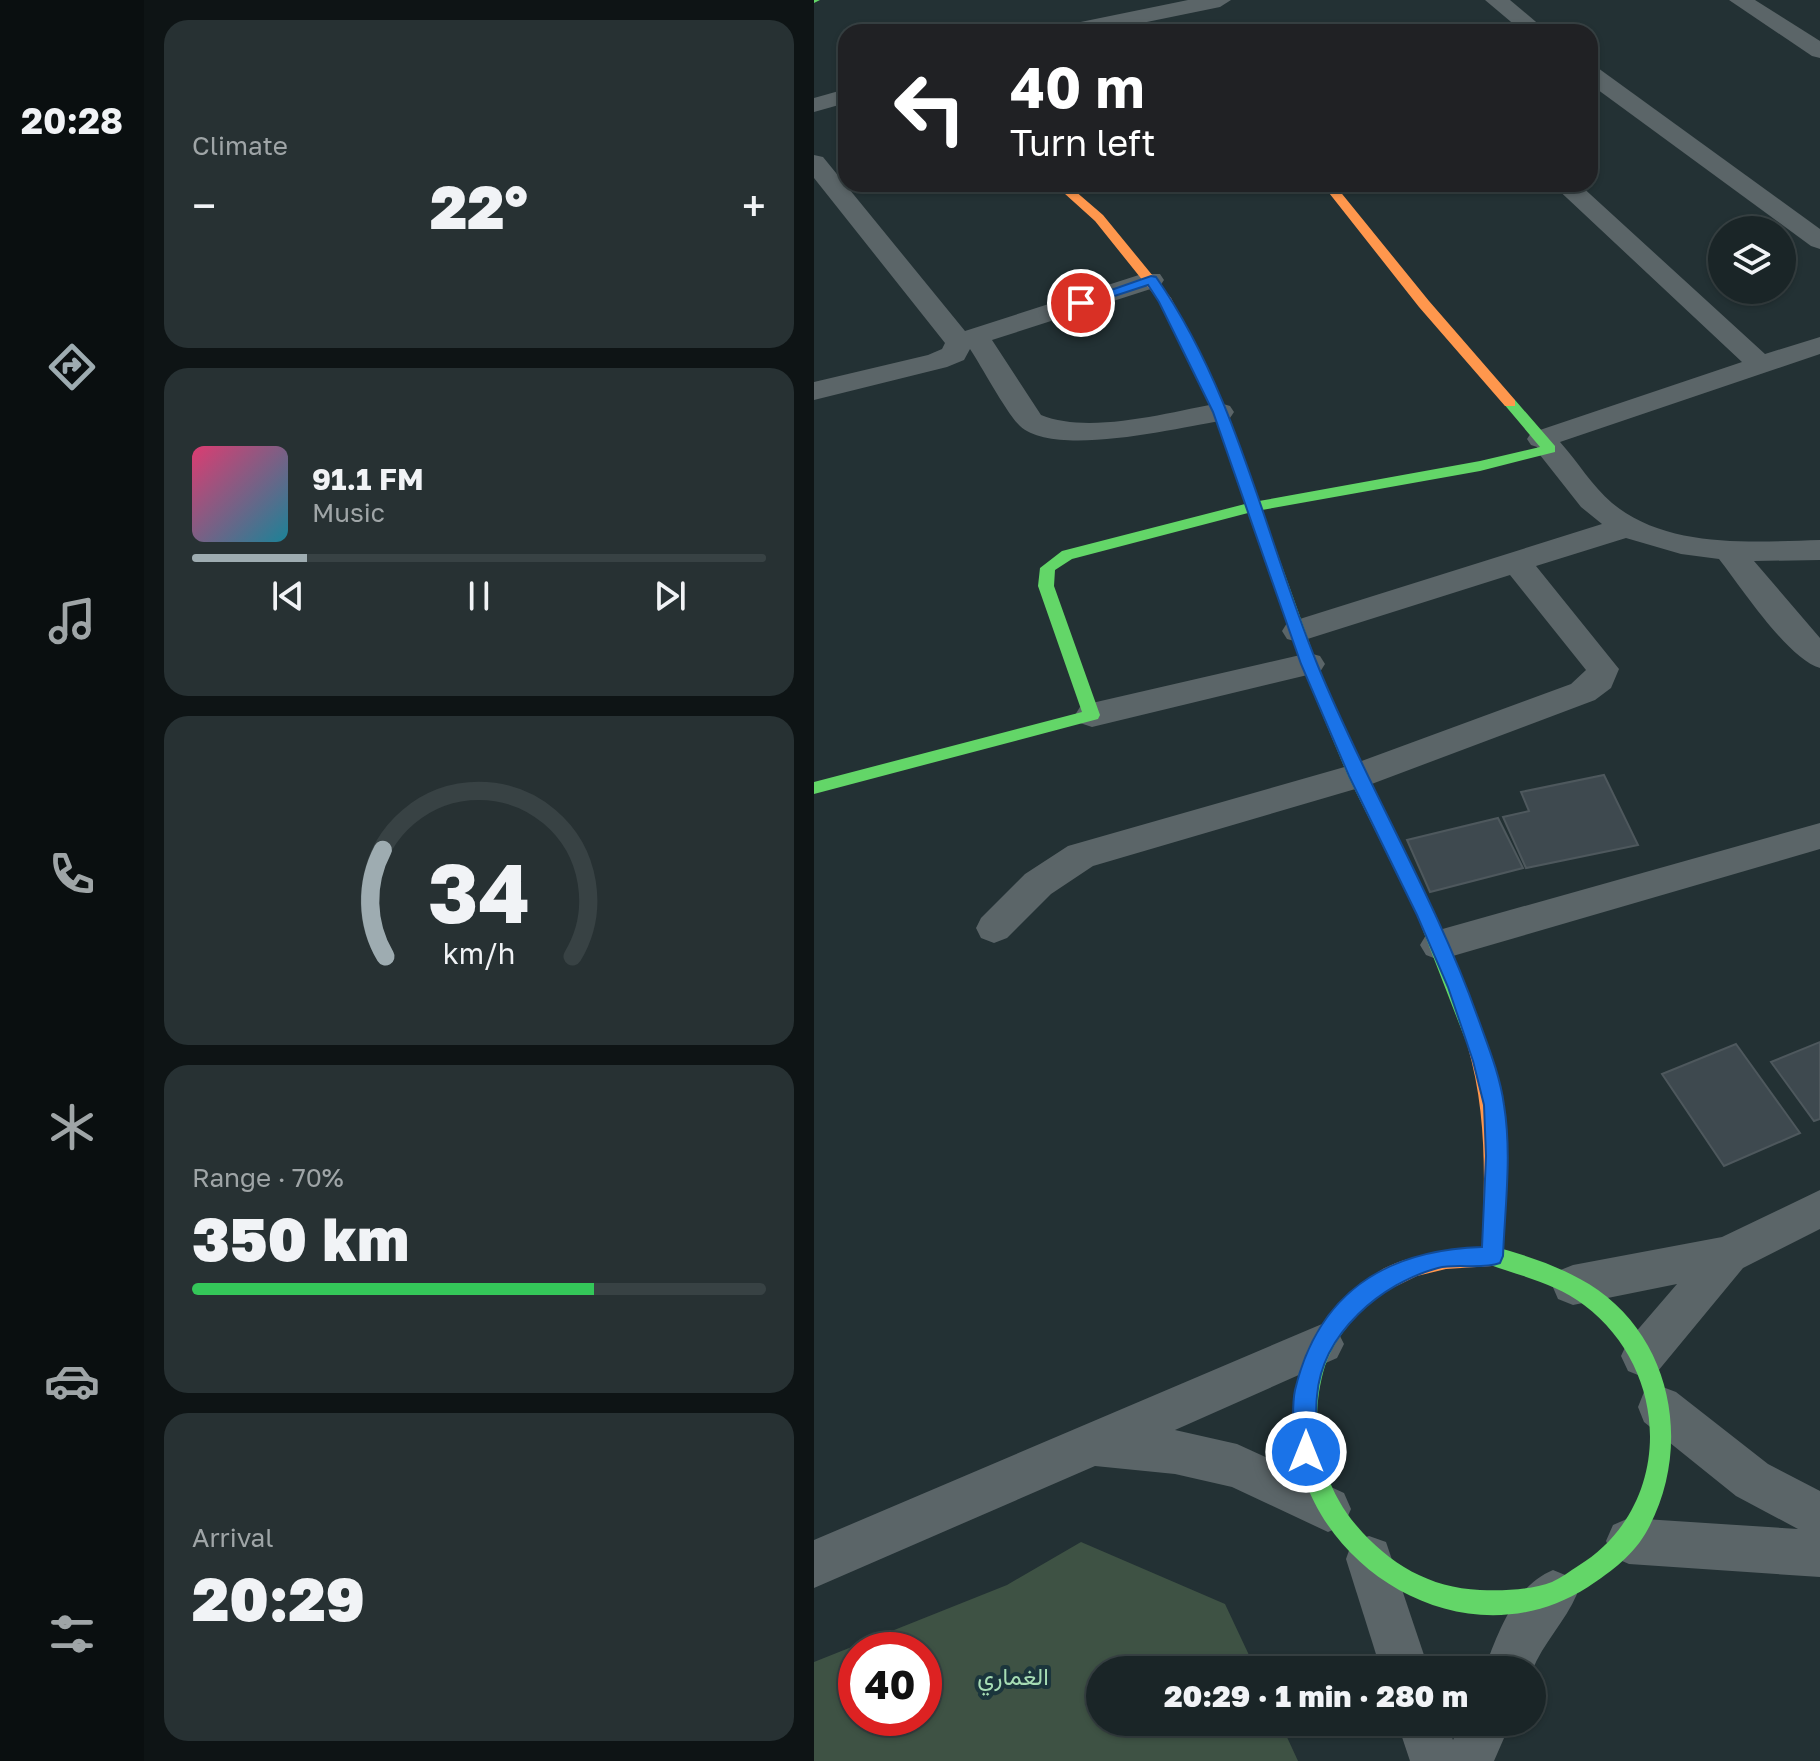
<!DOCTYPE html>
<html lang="en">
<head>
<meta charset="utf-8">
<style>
  body { margin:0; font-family:"Golos Text",Vazirmatn,sans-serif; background:#273133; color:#f1f3f6; height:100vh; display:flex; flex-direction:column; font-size:30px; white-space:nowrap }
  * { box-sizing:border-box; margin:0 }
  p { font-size:26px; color:#9fa5a7 }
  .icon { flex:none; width:44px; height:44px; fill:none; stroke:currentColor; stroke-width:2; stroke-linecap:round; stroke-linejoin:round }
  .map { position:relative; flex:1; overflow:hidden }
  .sheet { display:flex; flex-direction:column; gap:20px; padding:20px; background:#0e1415; width:670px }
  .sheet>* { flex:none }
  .guide { position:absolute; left:24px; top:24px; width:760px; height:168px; border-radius:24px; box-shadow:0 2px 6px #0004,0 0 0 2px #384244; background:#202124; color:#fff; overflow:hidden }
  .controls { position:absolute; left:894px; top:216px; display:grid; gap:16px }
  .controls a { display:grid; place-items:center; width:88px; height:88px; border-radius:50%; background:#1a2527; box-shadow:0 2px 6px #0004,0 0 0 2px #384244; font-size:40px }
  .speed { position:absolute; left:24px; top:1632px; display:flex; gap:16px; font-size:40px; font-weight:700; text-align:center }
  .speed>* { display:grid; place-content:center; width:104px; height:104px; border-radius:50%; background:#1a2527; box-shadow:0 2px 6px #0004,0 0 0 2px #384244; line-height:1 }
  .speed .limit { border:12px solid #d22; background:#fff; color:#111 }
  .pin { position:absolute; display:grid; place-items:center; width:68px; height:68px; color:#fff; margin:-34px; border:4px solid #fff; border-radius:50%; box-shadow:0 2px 8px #0007 }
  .me { position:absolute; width:88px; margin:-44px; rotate:0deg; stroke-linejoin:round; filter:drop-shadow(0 0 6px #0008) }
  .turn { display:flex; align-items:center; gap:28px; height:168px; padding:0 40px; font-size:36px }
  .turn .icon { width:104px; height:104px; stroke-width:2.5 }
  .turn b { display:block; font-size:56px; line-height:68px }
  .big { font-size:60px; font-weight:800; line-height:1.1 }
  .sheet .tile { flex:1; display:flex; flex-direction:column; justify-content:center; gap:12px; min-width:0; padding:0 28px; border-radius:24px; background:#273133 }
  .sheet .dial { align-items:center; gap:0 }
  .dial svg { height:208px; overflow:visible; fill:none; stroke:#384244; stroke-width:7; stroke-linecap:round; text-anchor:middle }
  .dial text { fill:#f1f3f6; stroke:none }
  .song { display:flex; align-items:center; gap:24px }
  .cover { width:96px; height:96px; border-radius:12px; background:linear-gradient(135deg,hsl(340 70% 55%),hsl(190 70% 35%)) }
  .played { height:8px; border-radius:4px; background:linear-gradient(90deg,#9eacb1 20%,#384244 20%) }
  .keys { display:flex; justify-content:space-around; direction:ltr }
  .heat { display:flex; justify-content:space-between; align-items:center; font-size:44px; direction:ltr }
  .charge { height:12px; border-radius:6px; background:linear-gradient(90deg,#34c759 70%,#384244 0) }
  .trip { position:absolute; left:272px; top:1656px; width:460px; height:80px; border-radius:40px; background:#1a2527; box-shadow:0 2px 6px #0004,0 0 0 2px #384244; font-weight:800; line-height:80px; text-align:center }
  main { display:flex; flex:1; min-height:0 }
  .menu { display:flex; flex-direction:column; width:144px; justify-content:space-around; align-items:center; background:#0a0f10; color:#9fa5a7 }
  .menu .icon { width:56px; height:56px }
  .menu .current { color:#9eacb1 }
  .menu b { font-size:36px; color:#f1f3f6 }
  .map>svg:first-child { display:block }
  .green { fill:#3e5244; fill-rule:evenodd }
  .building { fill:#3e494f; stroke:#4e585d; stroke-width:2 }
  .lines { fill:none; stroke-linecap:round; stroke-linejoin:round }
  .street { fill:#5b6568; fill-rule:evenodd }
  .fast { fill:#63d668; fill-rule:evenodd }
  .slow { fill:#ff974d; fill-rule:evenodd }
  .route { fill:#1a73e8; stroke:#114b97; stroke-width:2 }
  .labels { text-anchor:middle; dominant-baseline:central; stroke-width:8; stroke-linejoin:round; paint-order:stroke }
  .near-park-label { font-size:24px; fill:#a6dcb4; stroke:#1b353c }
</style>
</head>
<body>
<main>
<nav class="menu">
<b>20:28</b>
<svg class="icon current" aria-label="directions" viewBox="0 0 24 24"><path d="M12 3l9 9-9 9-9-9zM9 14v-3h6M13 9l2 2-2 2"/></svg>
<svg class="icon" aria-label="music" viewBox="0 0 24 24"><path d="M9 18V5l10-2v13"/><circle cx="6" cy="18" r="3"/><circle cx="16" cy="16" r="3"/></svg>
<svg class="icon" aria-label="phone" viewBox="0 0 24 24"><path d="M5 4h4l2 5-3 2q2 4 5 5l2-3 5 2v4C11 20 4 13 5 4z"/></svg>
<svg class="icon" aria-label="climate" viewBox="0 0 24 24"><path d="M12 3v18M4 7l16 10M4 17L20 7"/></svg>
<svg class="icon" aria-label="car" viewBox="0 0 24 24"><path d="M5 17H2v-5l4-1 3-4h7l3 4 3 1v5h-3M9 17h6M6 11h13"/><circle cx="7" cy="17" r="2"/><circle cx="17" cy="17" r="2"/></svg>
<svg class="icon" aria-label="filters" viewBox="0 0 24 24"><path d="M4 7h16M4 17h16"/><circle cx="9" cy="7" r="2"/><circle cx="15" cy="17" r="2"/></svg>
</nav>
<section class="sheet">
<div class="tile"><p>Climate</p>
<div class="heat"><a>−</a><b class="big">22°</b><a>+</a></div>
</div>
<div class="tile">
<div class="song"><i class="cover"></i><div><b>91.1 FM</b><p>Music</p></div></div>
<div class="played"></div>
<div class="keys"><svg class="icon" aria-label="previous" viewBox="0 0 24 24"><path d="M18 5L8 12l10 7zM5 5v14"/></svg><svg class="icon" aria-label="pause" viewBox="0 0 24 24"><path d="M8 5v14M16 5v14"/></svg><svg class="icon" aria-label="next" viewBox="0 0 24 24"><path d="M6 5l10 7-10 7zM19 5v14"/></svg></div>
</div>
<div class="tile dial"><svg viewBox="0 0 100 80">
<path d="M14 69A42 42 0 1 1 86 69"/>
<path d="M14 69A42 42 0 0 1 13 28" stroke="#9eacb1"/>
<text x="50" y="56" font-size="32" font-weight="700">34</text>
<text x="50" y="72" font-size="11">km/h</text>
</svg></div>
<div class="tile"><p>Range · 70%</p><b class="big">350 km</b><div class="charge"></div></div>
<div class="tile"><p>Arrival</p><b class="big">20:29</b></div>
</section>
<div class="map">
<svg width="1006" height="1761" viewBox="0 0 1006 1761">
  <rect width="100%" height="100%" fill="#233134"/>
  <path class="green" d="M267,1542L411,1604L442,1670H286V1722H466L484,1761H0V1662L193,1585ZM42,1650H110V1718H42Z"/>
  <g class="building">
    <path d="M790,775L824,845L712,868L689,817L715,811L707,792Z"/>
    <path d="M684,818L709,868L616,892L593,840Z"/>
    <path d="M1006,1042V1119L1000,1121L957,1062Z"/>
    <path d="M922,1044L986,1133L910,1166L848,1074Z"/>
  </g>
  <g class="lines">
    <g class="street">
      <path d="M374,0H417L406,7L284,32H241L252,25Z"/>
      <path d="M671,0H696L734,32H709Z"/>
      <path d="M915,0H941L1006,41V58L998,56Z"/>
      <path d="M776,66L784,68L1006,229V249L997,246L776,84Z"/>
      <path d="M32,89V103L0,112V98Z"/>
      <path d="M0,155L9,157L151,331L328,274H346L350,280L346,286L178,340L227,415C276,435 355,412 406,403L416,406L420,412L416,418L406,421C363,428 240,458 206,426C193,414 168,367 156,349L150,360L133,367L0,400V382L114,355L128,349L131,343L0,178Z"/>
      <path d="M738,184H765L951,354L1006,337V354L746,442C764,462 778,486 798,503C853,549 939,542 1006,540V560L940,561L1006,638V668C974,659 927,587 905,559L867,554L812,538L722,566L805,669L797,688L781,700L555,785L279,866L237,894L193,938L180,943L167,938L162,928L167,918L211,874L254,846L534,766L757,684L772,670L696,575L484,642L473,639L468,631L473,623L788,524L767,507L726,455L723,447L717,445L713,439L717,433L928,362Z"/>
      <path d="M495,653L506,656L511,664L506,672L278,727L266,723L261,715L266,707L278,703Z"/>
      <path d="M1006,823V849L625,960L612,955L606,945L612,935L625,930Z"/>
      <path d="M1006,1190V1229L929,1268L844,1371L829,1377L814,1371L807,1356L814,1341L863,1284L759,1305L744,1299L738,1285L744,1271L759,1265L908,1237Z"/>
      <path d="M508,1324L523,1330L530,1344L523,1358L361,1430L423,1444L530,1493L537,1509L530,1525L514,1532L418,1487L361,1474L281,1466L0,1588V1540Z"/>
      <path d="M846,1386L862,1392L954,1464L1006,1491V1577L815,1564L799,1557L792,1541L799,1525L815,1518L984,1529L922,1496L830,1422L824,1407L830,1392Z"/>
      <path d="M555,1536L572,1542L615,1670H567L532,1559L538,1542Z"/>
      <path d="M739,1570L756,1577L763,1594C751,1622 729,1643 718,1671L670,1670C684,1633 700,1586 739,1570Z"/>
      <path d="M583,1722H633L639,1740L647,1722H697L680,1761H596Z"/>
    </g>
    <g class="fast">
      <path d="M0,0H6L0,3Z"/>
      <path d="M696,399L701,400L741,446V452L666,471L448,510L503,664L552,776L621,915L673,1044L670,1050L663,1052L656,1050L653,1044L603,915L534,776L487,664L434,513L258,559L241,570L240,586L286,715L284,719L0,794V782L268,712L224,586L226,568L248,551L431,504L399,412L401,409L406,408L413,412L445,501L666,461L726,447L689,403Z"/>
      <path d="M678,1246C715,1256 752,1268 784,1290C860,1344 877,1449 834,1529C820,1555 798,1571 774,1587C624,1683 425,1516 495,1352C508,1323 531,1288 562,1276L570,1279L573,1286C568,1296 560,1300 552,1307C534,1323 519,1343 511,1366C494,1421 505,1481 542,1525C575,1564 616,1588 666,1590C689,1591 717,1590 738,1582C747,1578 756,1571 764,1566C860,1507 858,1371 770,1305C740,1282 705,1276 671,1263L667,1256L671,1249Z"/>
    </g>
    <g class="slow">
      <path d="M240,184H253L289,215L357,298L413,412L411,415L406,416L399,412L346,302L281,221Z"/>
      <path d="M508,184H520L615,301L701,400V406H691L605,307Z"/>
      <path d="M663,1036L670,1038C702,1103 691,1187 689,1256L685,1263L678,1266L632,1269L603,1276L562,1296L554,1293L551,1286C565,1257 639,1249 668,1247C671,1177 673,1112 653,1044L656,1038Z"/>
    </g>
  </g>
  <path class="route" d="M337,276L342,277C423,393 451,537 504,666C553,786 621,897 664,1018C674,1046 686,1075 690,1105C698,1154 691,1207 689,1256L686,1263C666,1270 644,1263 624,1268C568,1283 508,1333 503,1396C501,1414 503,1433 503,1452L500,1459L492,1463L484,1459L480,1452C480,1432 477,1409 481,1390C504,1293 572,1250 668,1247L672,1156L670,1105L659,1061L634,987L603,915L535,776L487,664L399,412L345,302L334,285L267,307L260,303Z"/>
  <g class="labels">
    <g class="near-park-label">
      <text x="199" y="1675">الغماري</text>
    </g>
  </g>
</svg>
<div class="controls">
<a><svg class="icon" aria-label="layers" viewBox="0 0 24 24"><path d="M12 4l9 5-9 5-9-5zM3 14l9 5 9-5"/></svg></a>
</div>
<div class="speed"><div class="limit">40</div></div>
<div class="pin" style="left:267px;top:303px;background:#d93025"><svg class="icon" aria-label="arrive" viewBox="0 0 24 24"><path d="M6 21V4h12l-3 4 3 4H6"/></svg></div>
<svg class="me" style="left:492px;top:1452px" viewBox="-20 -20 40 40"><circle r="17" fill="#1a73e8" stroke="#fff" stroke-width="3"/><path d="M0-11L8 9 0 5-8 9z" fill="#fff"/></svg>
<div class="trip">20:29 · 1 min · 280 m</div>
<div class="guide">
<div class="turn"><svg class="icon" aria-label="left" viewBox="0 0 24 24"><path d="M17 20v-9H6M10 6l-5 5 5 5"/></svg><div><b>40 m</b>Turn left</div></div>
</div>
</div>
</main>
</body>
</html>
